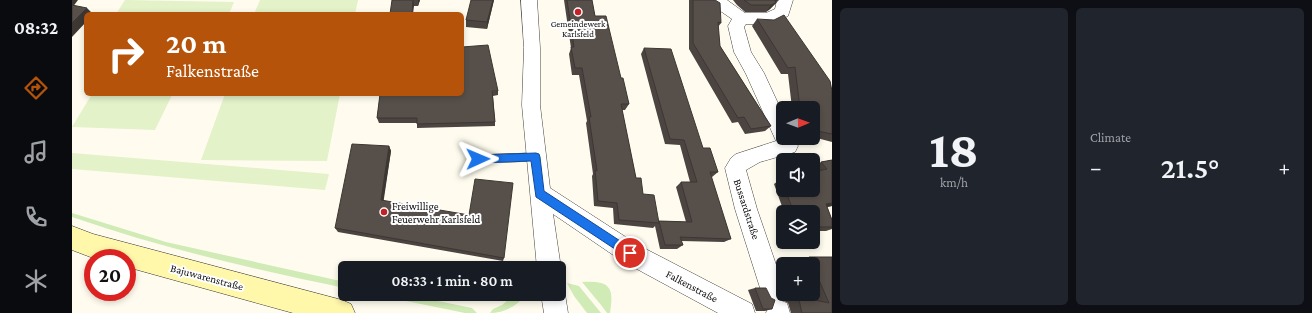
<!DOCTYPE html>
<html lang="en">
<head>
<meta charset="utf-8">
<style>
  body { margin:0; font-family:"Crimson Pro",serif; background:#20242c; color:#f1f3f6; height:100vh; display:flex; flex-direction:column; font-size:15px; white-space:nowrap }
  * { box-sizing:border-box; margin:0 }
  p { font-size:13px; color:#9ea1a6 }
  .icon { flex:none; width:22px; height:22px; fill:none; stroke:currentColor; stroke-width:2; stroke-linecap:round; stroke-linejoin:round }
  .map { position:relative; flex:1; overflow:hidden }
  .drawer { display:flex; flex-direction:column; gap:8px; padding:8px; background:#0d0f14; width:480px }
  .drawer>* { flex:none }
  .hud { position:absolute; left:12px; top:12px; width:380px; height:84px; border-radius:6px; box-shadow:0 2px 6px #0003; background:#b45309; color:#fff; overflow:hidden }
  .needle { width:26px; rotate:89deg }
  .buttons { position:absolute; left:704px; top:101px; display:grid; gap:8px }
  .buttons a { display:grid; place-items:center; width:44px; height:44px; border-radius:6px; background:#171b24; box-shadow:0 2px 6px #0003; font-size:20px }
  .speed { position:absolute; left:12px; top:249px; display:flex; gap:8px; font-size:20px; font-weight:700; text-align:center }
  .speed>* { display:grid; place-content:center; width:52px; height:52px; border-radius:50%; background:#171b24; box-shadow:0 2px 6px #0003; line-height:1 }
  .speed .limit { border:6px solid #d22; background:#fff; color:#111 }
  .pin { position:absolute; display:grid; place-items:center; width:34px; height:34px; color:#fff; margin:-17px; border:2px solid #fff; border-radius:50%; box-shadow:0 1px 4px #0007 }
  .me { position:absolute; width:44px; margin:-22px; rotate:89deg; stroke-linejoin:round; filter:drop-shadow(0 0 3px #0008) }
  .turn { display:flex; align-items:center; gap:14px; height:84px; padding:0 16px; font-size:18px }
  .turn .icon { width:52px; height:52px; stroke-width:2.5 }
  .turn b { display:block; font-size:28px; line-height:34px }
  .big { font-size:30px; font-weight:600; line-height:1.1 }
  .drawer .card { flex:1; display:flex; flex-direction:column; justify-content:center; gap:6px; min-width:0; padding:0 14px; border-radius:6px; background:#20242c }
  .drawer .dial { align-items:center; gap:0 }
  .dial b { font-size:52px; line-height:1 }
  .heat { display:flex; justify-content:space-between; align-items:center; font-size:22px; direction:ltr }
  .drawer .tiles { flex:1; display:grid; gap:8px; grid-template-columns:repeat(2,1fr) }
  .trip { position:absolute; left:266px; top:261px; width:228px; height:40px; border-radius:6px; background:#171b24; box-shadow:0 2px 6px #0003; font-weight:600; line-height:40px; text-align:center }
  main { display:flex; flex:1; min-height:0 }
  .tabs { display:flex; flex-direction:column; width:72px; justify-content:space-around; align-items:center; background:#090b0e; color:#9ea1a6 }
  .tabs .icon { width:28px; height:28px }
  .tabs .selected { color:#b45309 }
  .tabs b { font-size:18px; color:#f1f3f6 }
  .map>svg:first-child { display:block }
  .green { fill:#d1ebb6 }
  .pitch { fill:#e3f2c9 }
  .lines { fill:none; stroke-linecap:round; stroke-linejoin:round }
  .service-casing { stroke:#414141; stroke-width:1 }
  .minor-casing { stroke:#414141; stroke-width:1 }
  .secondary-casing { stroke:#303030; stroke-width:1 }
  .service { fill:#fff; fill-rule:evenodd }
  .minor { fill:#fff; fill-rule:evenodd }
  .secondary { fill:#fff7aa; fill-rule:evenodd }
  .wall { fill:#4b4440 }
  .shaded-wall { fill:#3d3734 }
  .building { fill:#574f4a; stroke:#3d3734 }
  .route { fill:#1a73e8; stroke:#114b97 }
  .poi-dot { fill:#c42025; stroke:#fff; stroke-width:1.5 }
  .labels { text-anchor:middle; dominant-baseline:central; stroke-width:4; stroke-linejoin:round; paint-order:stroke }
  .far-poi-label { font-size:9px; fill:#0e0e0e; stroke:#fff }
  .poi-label { font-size:11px; fill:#0e0e0e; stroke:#fff; text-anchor:start }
  .street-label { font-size:11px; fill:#0e0e0e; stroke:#fff }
</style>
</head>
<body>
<main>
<nav class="tabs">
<b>08:32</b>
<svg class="icon selected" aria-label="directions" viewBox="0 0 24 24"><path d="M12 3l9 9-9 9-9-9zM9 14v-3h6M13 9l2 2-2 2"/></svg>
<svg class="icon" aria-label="music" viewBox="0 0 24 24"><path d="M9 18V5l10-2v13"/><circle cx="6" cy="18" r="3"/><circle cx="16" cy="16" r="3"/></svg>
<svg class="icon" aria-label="phone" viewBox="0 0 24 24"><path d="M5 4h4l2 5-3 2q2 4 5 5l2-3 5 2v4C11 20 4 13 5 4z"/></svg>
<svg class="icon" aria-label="climate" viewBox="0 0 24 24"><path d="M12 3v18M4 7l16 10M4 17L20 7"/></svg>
</nav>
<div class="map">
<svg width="760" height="313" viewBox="0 0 760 313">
  <rect width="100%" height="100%" fill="#fffcef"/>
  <g class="green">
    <path d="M0,213L94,242L273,282V288C181,269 89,248 0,217Z"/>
    <path d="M510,282C536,281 543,285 538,313H535L529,305Z"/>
    <path d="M495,283L507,286L529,313H515L502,296Z"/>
    <path d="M300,294H332L400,308L405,313H393Z"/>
    <path d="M443,294H454C446,306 432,313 418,313L421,309L430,305Z"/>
  </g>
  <g class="pitch">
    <path d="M53,0L162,2L157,14H44Z"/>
    <path d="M188,0H286L283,14H182Z"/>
    <path d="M20,94L100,95L83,130L0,127Z"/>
    <path d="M153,94H268L255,161L129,160Z"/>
    <path d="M0,153L257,174L253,190L0,169Z"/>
  </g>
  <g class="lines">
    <g class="service-casing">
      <path id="service" d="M464,153L468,154L469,157L468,160L464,161L406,163L402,162L401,159L402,156L406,155Z"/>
    </g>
    <g class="minor-casing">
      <g id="minor">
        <path d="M449,0H465L468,48V105L478,188L566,245L680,304L683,313H646L550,261L481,214L489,268L487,272V268H465L450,105L452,48Z"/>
        <path d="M636,0H655L673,13H694L703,9L705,0H721L716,16L696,25L674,24L672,27L679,52L692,73L711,114V138H722L726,146L723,152L688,162L674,170L685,209L711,285L712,294L709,299L707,300L715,303L718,313H694L697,303L700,302L693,299L689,291L663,209L653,168L659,158L664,154L704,141L674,74L662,52L656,26L660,19L638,4Z"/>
        <path d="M487,285L489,286L493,294L496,313H472L469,294H487Z"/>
      </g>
    </g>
    <g class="secondary-casing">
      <path id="secondary" d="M0,226L21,234L270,300L279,304L283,313H221L55,267V258H21L0,250Z"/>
    </g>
    <use href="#service" class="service"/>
    <use href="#minor" class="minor"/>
    <use href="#secondary" class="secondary"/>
  </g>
  <g class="wall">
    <path d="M320,0H348L346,6H342Z"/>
    <path d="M422,0L415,29L394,27V20Z"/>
    <path d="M492,0H520L523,16L549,78L557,104L553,110H550L564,178L571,194L586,222L587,221L614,222L604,187L609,182H618L608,145L593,144L569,54L572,48L631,148L646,172L640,177H639L659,239L652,242L609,241L611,245L605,249H588L583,226L581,228L542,224L541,208L522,206L520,176L521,174L514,123L515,121L507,75H500L497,54L499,48Z"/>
    <path d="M617,0H643L649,23L646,27L648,46L699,126L693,131L673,134L666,122L660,123L617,49Z"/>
    <path d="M661,0H707L698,9L694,12H673L665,5Z"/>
    <path d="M685,19L760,91V142L741,137V108H720L716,74H709L680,26Z"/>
    <path d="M426,91V95L421,96L423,122V126L345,128V123H307L305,118L308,94Z"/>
    <path d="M317,146L319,151L311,201L432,258L431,261L266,232L263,228Z"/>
    <path d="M760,160V206L755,207L760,220V229L754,231H741V212H712L702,184L709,179H711V190H741L744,171L741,167L749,162Z"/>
    <path d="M737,257H760V313H719L716,303L710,300L713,296L718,294H724V296L743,300L741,294V264H729L727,261Z"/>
    <path d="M683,288L700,309L693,311H684L676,290Z"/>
  </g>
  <g class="shaded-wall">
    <path d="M0,0H6L0,8Z"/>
    <path d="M341,0L342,6L341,14H340Z"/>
    <path d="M346,0H348L346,6Z"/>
    <path d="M421,0H422L415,29V22Z"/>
    <path d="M704,3L698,9L694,12L699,5Z"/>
    <path d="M15,8L21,14H14V22L0,37V23Z"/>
    <path d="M317,146L319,151L311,205L309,200Z"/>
    <path d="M760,203V206L745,209L754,204Z"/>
  </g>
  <g class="building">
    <path d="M320,0H341L340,14H318Z"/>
    <path d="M399,0H421L415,22L394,20Z"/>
    <path d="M495,0H520L523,16H534L549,78H551L557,104H549L564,178H569L571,194L582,195L587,223L547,220L545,203L526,201L523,170L525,171L517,117H519L510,68H503L499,47H502Z"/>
    <path d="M621,0H643L648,3L649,23L646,22L648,46L699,126L679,129L672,117L666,118L621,43Z"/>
    <path d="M672,0H705H703L704,3L699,5H679Z"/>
    <path d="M0,5L15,8L0,23Z"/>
    <path d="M712,15L758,81L760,91V134L741,130V108H728L723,67L716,68L685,19L702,20Z"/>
    <path d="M416,45L426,91H420L423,122L345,124V118H305L308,94H390V47Z"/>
    <path d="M572,48L599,49L631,148H638L646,172H638L659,239L608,237L611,245H593L587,221L620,222L609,182H625L612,140L598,139Z"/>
    <path d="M280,144L317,146L309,200L397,215L403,179L441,183L432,258L263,228Z"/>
    <path d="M760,160V203L754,204L760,220V227H741V212H722L713,190H741V172L755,169L749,162Z"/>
    <path d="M709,179H711V185Z"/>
    <path d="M737,257H760V313H730L727,300L721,297L722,294H724V296L757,303Z"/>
    <path d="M683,288H694L699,298L703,300L700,309H691Z"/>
  </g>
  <path class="route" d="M464,153L467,154L468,157L472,191L562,250L564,253L562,257L558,258L555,257L464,197L459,161L406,163L403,161L402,159L403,156L406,155Z"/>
  <g class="poi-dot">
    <circle cx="506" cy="12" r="4"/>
    <circle cx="312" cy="212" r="4"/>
  </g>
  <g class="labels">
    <g class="far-poi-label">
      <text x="506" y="24">Gemeindewerk<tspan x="506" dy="10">Karlsfeld</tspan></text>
    </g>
    <g class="poi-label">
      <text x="320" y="206">Freiwillige<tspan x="320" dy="13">Feuerwehr Karlsfeld</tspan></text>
    </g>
    <g class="street-label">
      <text transform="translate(675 209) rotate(72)">Bussardstraße</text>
      <text transform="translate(135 277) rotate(15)">Bajuwarenstraße</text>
      <text transform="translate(620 286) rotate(28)">Falkenstraße</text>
    </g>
  </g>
</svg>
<div class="buttons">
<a><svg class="needle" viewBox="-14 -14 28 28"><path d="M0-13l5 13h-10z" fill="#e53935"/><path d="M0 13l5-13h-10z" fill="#9ea1a6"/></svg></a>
<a><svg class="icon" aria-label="sound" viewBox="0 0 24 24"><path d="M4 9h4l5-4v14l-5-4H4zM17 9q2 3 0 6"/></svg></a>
<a><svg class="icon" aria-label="layers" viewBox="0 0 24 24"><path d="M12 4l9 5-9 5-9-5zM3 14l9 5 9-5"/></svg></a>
<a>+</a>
</div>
<div class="speed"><div class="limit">20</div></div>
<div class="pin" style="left:558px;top:253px;background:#d93025"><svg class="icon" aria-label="arrive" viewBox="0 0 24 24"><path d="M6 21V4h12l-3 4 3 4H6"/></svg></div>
<svg class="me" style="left:406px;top:159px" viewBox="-20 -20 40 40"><path d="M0-17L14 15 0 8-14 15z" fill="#1a73e8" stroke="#fff" stroke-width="4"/></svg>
<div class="trip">08:33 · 1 min · 80 m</div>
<div class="hud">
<div class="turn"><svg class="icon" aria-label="right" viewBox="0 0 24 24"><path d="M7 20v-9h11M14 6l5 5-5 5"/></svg><div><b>20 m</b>Falkenstraße</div></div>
</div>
</div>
<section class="drawer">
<div class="tiles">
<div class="card dial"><b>18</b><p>km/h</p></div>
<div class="card"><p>Climate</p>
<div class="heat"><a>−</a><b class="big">21.5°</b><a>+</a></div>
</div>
</div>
</section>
</main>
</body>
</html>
